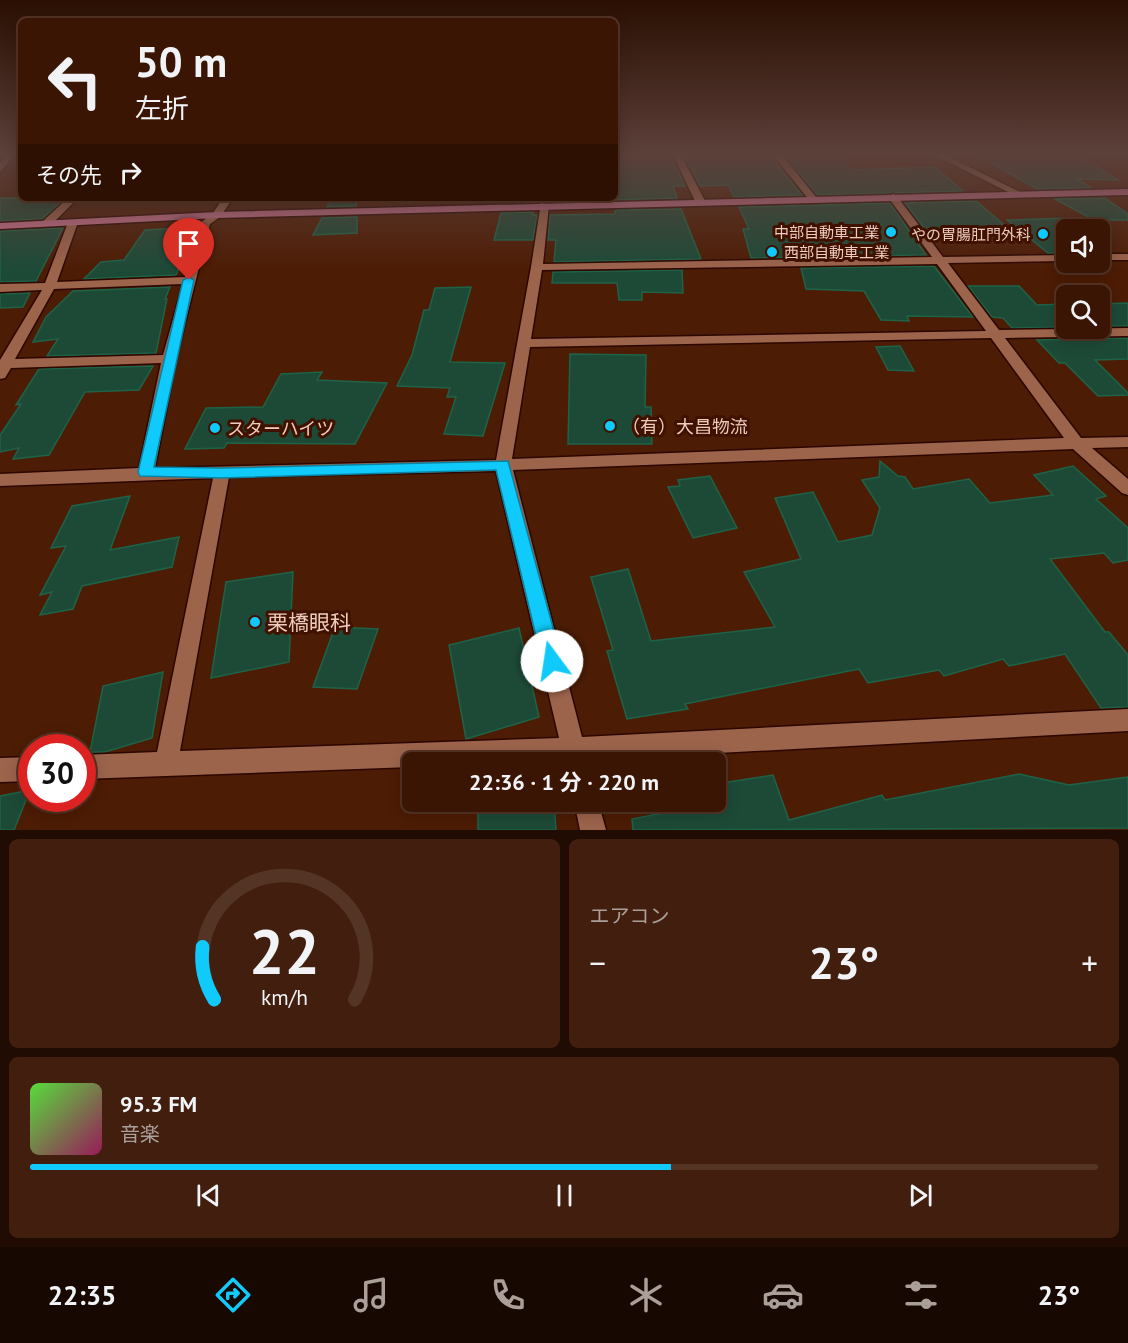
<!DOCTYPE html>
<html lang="ja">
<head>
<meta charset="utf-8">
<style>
  body { margin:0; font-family:"PT Sans","Noto Sans JP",sans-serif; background:#411e0d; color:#f1f3f6; height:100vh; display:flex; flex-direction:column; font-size:22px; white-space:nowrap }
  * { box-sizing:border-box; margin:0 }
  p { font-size:20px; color:#ab9f9a }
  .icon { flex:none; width:33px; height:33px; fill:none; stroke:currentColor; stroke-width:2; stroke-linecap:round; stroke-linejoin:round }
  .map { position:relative; height:830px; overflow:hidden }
  .side { display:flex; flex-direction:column; gap:9px; padding:9px; background:#200c02; flex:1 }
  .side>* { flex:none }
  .guide { position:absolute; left:18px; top:18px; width:600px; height:183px; border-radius:9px; box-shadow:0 3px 15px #0003,0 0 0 2px #543425; background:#3a1503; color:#f1f3f6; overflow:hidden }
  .tools { position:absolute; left:1056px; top:219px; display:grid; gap:12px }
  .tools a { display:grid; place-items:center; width:54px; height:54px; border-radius:9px; background:#3a1503; box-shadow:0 3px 15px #0003,0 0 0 2px #543425; font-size:30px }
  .speed { position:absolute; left:18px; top:734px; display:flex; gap:12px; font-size:30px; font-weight:700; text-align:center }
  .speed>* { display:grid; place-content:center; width:78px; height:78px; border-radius:50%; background:#3a1503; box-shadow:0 3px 15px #0003,0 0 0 2px #543425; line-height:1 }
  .speed .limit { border:9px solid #d22; background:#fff; color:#111 }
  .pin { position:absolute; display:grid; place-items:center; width:51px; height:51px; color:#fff; margin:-62px -26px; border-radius:50% 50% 50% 0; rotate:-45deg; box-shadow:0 0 6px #0007 }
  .pin .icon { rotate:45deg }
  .me { position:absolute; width:66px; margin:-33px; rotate:346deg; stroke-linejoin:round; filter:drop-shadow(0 0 4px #0008) }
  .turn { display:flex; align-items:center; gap:21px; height:126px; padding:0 18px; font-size:27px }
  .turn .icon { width:78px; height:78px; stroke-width:2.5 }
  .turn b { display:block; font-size:42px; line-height:51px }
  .then { display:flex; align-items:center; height:57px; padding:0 18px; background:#0003; gap:12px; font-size:22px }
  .big { font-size:45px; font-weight:700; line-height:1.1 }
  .side .card { flex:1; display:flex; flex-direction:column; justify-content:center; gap:9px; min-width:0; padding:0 21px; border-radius:9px; background:#411e0d }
  .side .dial { align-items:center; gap:0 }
  .dial svg { height:156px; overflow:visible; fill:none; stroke:#543425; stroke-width:7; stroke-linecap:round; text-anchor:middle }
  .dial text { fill:#f1f3f6; stroke:none }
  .song { display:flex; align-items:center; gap:18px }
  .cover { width:72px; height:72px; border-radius:9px; background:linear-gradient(135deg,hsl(110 70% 55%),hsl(330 70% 35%)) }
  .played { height:6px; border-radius:3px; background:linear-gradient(90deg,#0fcafa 60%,#543425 60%) }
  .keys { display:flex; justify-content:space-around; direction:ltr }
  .heat { display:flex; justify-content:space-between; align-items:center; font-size:33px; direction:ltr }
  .side .tiles { flex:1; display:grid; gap:9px; grid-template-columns:1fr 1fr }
  .card:last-child { grid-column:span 2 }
  .trip { position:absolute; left:402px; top:752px; width:324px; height:60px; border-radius:9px; background:#3a1503; box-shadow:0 3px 15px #0003,0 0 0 2px #543425; font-weight:700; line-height:60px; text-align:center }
  .tabs { display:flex; height:96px; justify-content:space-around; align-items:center; background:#170801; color:#ab9f9a }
  .tabs .icon { width:42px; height:42px }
  .tabs .on { color:#0fcafa }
  .tabs b { font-size:27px; color:#f1f3f6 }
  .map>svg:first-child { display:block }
  .building { fill:#1d4a37; stroke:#1e6348; stroke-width:1.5 }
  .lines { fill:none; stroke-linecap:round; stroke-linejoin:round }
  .minor-casing { stroke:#2c0700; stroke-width:3 }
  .major-casing { stroke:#2c0700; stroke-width:3 }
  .minor { fill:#9d644c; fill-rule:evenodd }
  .major { fill:#c56f8d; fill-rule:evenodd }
  .route { fill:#0fcafa; stroke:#0a83a2; stroke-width:1.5 }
  .poi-dot { fill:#0fcafa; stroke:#411100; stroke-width:2 }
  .labels { text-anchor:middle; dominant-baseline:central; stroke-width:6; stroke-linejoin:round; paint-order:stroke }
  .far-poi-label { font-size:15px; fill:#edccbf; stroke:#411100; text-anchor:end }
  .poi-label { font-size:18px; fill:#edccbf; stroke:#411100; text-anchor:start }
  .near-poi-label { font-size:21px; fill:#edccbf; stroke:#411100; text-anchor:start }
</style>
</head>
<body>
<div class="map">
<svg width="1128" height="830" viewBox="0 0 1128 830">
  <rect width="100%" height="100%" fill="#4d1c04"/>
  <g class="building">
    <path d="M671,155L685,186H673L677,198L615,200V156Z"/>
    <path d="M684,155H767L772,158L802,195L734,197L728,185L700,186Z"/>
    <path d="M977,155H1077L1118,180L1078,179L1091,188L1037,189Z"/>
    <path d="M787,158H841L851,170L935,167L963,191L817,195Z"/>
    <path d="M0,198H65L42,219L0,221Z"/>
    <path d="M331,198H356V206L327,207Z"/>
    <path d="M1105,198L1128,214V220H1094L1055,199Z"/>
    <path d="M976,201L1015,234L930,236L905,203Z"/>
    <path d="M890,203L926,255L751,258L743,229H749L739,207Z"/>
    <path d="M681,209L701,259L554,262L556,240H548L550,215L615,214V210Z"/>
    <path d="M533,212V215H537L533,240H494L501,213Z"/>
    <path d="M357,217V233L313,235L322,218Z"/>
    <path d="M1066,218V253H1048L1007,220Z"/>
    <path d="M196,227L176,275L84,279L101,262L124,260L145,230Z"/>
    <path d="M63,228L36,281L0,282V231Z"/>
    <path d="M934,266L973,317L907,316L909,321L881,320L864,291L806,289L801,268Z"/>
    <path d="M682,270L683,293L642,292V300H619L617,283H552L553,272Z"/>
    <path d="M968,286H1019L1037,305L1066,304V327L1012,328L1003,318L992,317Z"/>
    <path d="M170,287L165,299H167L156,353L47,356L58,339L33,342L46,317L73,291Z"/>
    <path d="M471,287L450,362L505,363L483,436L444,434L456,397H447L450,388L397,386L412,355L424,310H429L435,288Z"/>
    <path d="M30,293L23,307L0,308V294Z"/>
    <path d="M1128,303V326H1100V304Z"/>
    <path d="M1128,338V359L1095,360L1128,393V395L1098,396L1065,363H1059L1037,340Z"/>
    <path d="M900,346L914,371L888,370L876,347Z"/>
    <path d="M570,354L646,355L645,407H651L652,444H568Z"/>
    <path d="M153,366L139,390L85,392L49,455L13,459L19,448L0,452V435L21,404L16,405L39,369Z"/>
    <path d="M322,372L317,380L387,383L355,444L227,443L224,448L185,449L206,408L263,407L281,374Z"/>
    <path d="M880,461L898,476L905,477L913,489L969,479L990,503L1053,495L1034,475L1073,466L1106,496L1096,499L1128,528V560L1113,563L1104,553L1050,559L1105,632H1109L1128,655V707L1101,708L1065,654L1009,666L1003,659L944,676L939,670L868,683L859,669L685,704L688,709L627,719L607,651L613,650L591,577L628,569L651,641L775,627L744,572L801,559L775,498L813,492L838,542L872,535L880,508L862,480L879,477Z"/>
    <path d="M710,476L737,528L693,538L668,487L680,486L678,480Z"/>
    <path d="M130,496L110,550L179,537L172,567L82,586L73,609L40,615L52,592L40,595L66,546L51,548L72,506Z"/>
    <path d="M293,572L289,662L211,678L226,582Z"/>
    <path d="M335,627L378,629L357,689L313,687Z"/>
    <path d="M519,628L539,717L466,739L449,645Z"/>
    <path d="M163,672L152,738L105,752H90L103,686Z"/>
    <path d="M1019,774L1069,785L1128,777V828L633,830L632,819L694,807L692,801H716V784L773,775L789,820L882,795L885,800Z"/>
    <path d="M30,790L14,830H0V796Z"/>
    <path d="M478,801H554L556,830H478Z"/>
  </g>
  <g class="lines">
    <g class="minor-casing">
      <g id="minor">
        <path d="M6,155H15L0,172V163Z"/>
        <path d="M673,155H681L705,201L703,203L695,201Z"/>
        <path d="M773,155H782L816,197V201H810Z"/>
        <path d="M934,155H945L1026,195L1018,197Z"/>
        <path d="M893,194L896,195L943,257L1066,255V261L948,263L999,330L1128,328V336L1005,338L1081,438L1128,437V447L1092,448L1128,479V495L1122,493L1073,449L513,470L582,737L1128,709V731L588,760L589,762H412V767L82,779V755L157,752L213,478L0,486V474L139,468L161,363L11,368L5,378L0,379V360L42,290L0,292V284L45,283L69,220L78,222L57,282L185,277L200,223L213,213L223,198H233L220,217L210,224L176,359L155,468L496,460L531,267L541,203L549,205L543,264L932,257L888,197ZM937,264L986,331L531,339L542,270ZM183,284L163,355L15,359L54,289ZM991,338L1064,438L512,459L530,347ZM496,471L559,738L180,751L229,477Z"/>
        <path d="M68,198H78L50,226H42V222Z"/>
        <rect x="1100" y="254" width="28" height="6"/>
        <path d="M32,757V781L0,782V758Z"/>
        <path d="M574,801H598L606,830H580Z"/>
      </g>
    </g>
    <g class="major-casing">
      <path id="major" d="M1128,189V195L217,218L0,229V223L217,212Z"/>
    </g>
    <use href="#minor" class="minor"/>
    <use href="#major" class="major"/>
  </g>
  <linearGradient id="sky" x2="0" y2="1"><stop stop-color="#2a0f02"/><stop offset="0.57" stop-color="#5c403a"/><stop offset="1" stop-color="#5c403a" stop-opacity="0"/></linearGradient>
  <rect width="1128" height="271" fill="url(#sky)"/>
  <path class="route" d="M189,277L194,280L154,467L222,468L508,461L562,661L559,667L552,670L545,667L542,661L496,470L222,478L140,476L138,472L183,280Z"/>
  <g class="poi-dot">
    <circle cx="891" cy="232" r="6"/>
    <circle cx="1043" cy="234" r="6"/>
    <circle cx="772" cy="252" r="6"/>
    <circle cx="610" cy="426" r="6"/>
    <circle cx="215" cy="428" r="6"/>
    <circle cx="255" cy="622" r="6"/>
  </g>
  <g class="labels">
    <g class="far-poi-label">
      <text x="879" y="232">中部自動車工業</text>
      <text x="1031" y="234">やの胃腸肛門外科</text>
      <text x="784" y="252" text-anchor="start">西部自動車工業</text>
    </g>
    <g class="poi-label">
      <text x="622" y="426">（有）大昌物流</text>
      <text x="227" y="428">スターハイツ</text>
    </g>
    <g class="near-poi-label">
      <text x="267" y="622">栗橋眼科</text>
    </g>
  </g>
</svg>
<div class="tools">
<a><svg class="icon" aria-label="sound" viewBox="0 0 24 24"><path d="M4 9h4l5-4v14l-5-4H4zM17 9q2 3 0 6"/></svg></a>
<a><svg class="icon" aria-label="search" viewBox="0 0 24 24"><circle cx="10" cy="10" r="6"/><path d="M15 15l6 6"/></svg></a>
</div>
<div class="speed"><div class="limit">30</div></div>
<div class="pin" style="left:189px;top:280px;background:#d93025"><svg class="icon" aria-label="arrive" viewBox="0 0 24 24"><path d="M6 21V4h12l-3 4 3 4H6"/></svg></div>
<svg class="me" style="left:552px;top:661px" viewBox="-20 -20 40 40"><circle r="19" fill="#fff"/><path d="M0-13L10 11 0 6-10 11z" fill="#0fcafa"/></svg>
<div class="trip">22:36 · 1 分 · 220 m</div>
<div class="guide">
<div class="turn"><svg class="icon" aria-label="left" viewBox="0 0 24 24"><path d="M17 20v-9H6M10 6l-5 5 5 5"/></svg><div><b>50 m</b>左折</div></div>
<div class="then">その先<svg class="icon" aria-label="right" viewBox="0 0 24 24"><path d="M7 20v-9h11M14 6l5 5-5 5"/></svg></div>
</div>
</div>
<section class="side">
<div class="tiles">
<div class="card dial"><svg viewBox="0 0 100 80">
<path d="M14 69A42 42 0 1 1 86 69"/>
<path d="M14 69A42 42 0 0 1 8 42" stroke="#0fcafa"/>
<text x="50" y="56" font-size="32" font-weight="700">22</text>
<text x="50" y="72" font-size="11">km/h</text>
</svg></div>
<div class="card"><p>エアコン</p>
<div class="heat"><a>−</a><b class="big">23°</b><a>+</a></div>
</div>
<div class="card">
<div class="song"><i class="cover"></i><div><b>95.3 FM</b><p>音楽</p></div></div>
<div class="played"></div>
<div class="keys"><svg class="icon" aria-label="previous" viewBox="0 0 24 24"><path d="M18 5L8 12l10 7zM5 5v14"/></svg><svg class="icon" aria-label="pause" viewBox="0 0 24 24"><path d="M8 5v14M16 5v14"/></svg><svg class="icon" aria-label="next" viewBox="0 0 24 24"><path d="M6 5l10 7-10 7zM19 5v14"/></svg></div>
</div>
</div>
</section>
<nav class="tabs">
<b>22:35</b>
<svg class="icon on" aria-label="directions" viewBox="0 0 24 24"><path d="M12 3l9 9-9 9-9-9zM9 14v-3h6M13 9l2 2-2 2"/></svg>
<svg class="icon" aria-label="music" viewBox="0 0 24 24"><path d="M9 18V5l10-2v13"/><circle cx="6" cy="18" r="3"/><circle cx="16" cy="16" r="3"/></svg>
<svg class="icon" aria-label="phone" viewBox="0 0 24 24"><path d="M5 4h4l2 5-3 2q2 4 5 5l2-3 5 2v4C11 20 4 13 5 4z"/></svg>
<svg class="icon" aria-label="climate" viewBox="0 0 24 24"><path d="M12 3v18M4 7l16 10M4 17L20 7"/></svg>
<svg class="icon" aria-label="car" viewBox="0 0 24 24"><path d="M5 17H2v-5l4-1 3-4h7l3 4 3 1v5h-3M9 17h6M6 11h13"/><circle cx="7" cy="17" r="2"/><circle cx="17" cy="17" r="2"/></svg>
<svg class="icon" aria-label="filters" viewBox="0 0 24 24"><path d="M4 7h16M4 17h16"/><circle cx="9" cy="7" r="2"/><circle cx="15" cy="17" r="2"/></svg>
<b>23°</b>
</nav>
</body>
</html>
